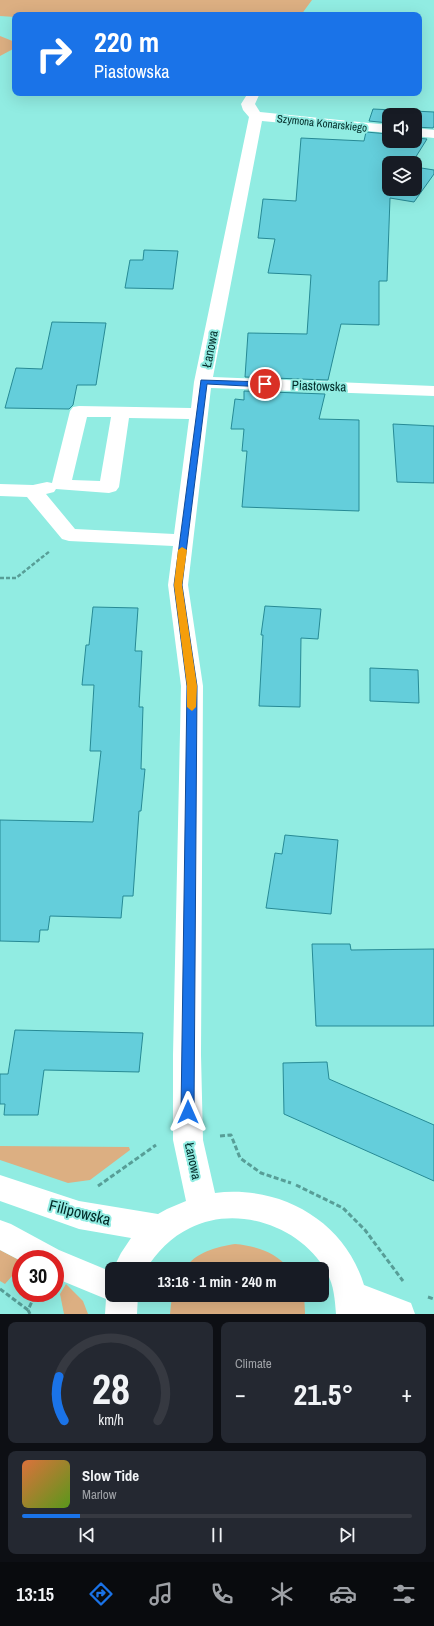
<!DOCTYPE html>
<html lang="en">
<head>
<meta charset="utf-8">
<style>
  body { margin:0; font-family:"Archivo Narrow",sans-serif; background:#242831; color:#f1f3f6; height:100vh; display:flex; flex-direction:column; font-size:15px; white-space:nowrap }
  * { box-sizing:border-box; margin:0 }
  p { font-size:13px; color:#9ea1a6 }
  .icon { flex:none; width:22px; height:22px; fill:none; stroke:currentColor; stroke-width:2; stroke-linecap:round; stroke-linejoin:round }
  .map { position:relative; height:1314px; overflow:hidden }
  .details { display:flex; flex-direction:column; gap:8px; padding:8px; background:#0d0f14; flex:1 }
  .details>* { flex:none }
  .banner { position:absolute; left:12px; top:12px; width:410px; height:84px; border-radius:8px; box-shadow:0 4px 16px #0002; background:#1a73e8; color:#fff; overflow:hidden }
  .fabs { position:absolute; left:382px; top:108px; display:grid; gap:8px }
  .fabs a { display:grid; place-items:center; width:40px; height:40px; border-radius:8px; background:#171b24; box-shadow:0 4px 16px #0002; font-size:20px }
  .speed { position:absolute; left:12px; top:1250px; display:flex; gap:8px; font-size:20px; font-weight:700; text-align:center }
  .speed>* { display:grid; place-content:center; width:52px; height:52px; border-radius:50%; background:#171b24; box-shadow:0 4px 16px #0002; line-height:1 }
  .speed .limit { border:6px solid #d22; background:#fff; color:#111 }
  .pin { position:absolute; display:grid; place-items:center; width:34px; height:34px; color:#fff; margin:-17px; border:2px solid #fff; border-radius:50%; box-shadow:0 1px 4px #0007 }
  .me { position:absolute; width:44px; margin:-22px; rotate:0deg; stroke-linejoin:round; filter:drop-shadow(0 0 3px #0008) }
  .turn { display:flex; align-items:center; gap:14px; height:84px; padding:0 16px; font-size:18px }
  .turn .icon { width:52px; height:52px; stroke-width:2.5 }
  .turn b { display:block; font-size:28px; line-height:34px }
  .big { font-size:30px; font-weight:700; line-height:1.1 }
  .details .card { flex:1; display:flex; flex-direction:column; justify-content:center; gap:6px; min-width:0; padding:0 14px; border-radius:8px; background:#242831 }
  .details .dial { align-items:center; gap:0 }
  .dial svg { height:104px; overflow:visible; fill:none; stroke:#363941; stroke-width:7; stroke-linecap:round; text-anchor:middle }
  .dial text { fill:#f1f3f6; stroke:none }
  .song { display:flex; align-items:center; gap:12px }
  .cover { width:48px; height:48px; border-radius:6px; background:linear-gradient(135deg,hsl(20 70% 55%),hsl(90 70% 35%)) }
  .played { height:4px; border-radius:2px; background:linear-gradient(90deg,#1a73e8 15%,#363941 15%) }
  .keys { display:flex; justify-content:space-around; direction:ltr }
  .heat { display:flex; justify-content:space-between; align-items:center; font-size:22px; direction:ltr }
  .details .tiles { flex:1; display:grid; gap:8px; grid-template-columns:1fr 1fr }
  .card:last-child { grid-column:span 2 }
  .trip { position:absolute; left:105px; top:1262px; width:224px; height:40px; border-radius:8px; background:#171b24; box-shadow:0 4px 16px #0002; font-weight:700; line-height:40px; text-align:center }
  .tabs { display:flex; height:64px; justify-content:space-around; align-items:center; background:#090b0e; color:#9ea1a6 }
  .tabs .icon { width:28px; height:28px }
  .tabs .current { color:#1a73e8 }
  .tabs b { font-size:18px; color:#f1f3f6 }
  .map>svg:first-child { display:block }
  .green { fill:#dcaf82 }
  .building { fill:#64cedb; stroke:#278a95 }
  .lines { fill:none; stroke-linecap:round; stroke-linejoin:round }
  .path-far1 { stroke:#579e97; stroke-width:2.5; stroke-dasharray:4 2; stroke-linecap:butt }
  .path { stroke:#579e97; stroke-width:3; stroke-dasharray:5 2.5; stroke-linecap:butt }
  .minor { fill:#fff; fill-rule:evenodd }
  .route { fill:#1a73e8; stroke:#114b97 }
  .slow { fill:#f59e0b }
  .labels { text-anchor:middle; dominant-baseline:central; stroke-width:4; stroke-linejoin:round; paint-order:stroke }
  .far-street-label { font-size:11px; fill:#012a27; stroke:#91ece2 }
  .street-label { font-size:13px; fill:#012a27; stroke:#91ece2 }
  .near-street-label { font-size:16px; fill:#012a27; stroke:#91ece2 }
</style>
</head>
<body>
<div class="map">
<svg width="434" height="1314" viewBox="0 0 434 1314">
  <rect width="100%" height="100%" fill="#91ece2"/>
  <g class="green">
    <path d="M0,0H312L301,15H15V17L0,16Z"/>
    <path d="M0,36L15,42V48L0,56Z"/>
    <path d="M0,1146L129,1147L130,1150L90,1180L68,1183L0,1160Z"/>
    <path d="M235,1244C257,1246 275,1252 290,1269H184C196,1252 216,1247 235,1244Z"/>
    <path d="M0,1250L21,1261V1266L5,1284L0,1281Z"/>
    <path d="M66,1284L83,1301L88,1314H64L60,1294Z"/>
    <path d="M172,1295H304L305,1312V1314H170Z"/>
  </g>
  <g class="building">
    <path d="M373,109L434,112V126L433,128L415,127V115H389V123L369,121Z"/>
    <path d="M366,132L389,134V141H415V138L427,139L412,163H389V189H415V167L434,170V174L414,202L390,198L387,281H379V325L341,324L328,380L245,377L248,333L307,334L311,275L268,273L275,239L258,238L263,199L296,201L301,138L364,141Z"/>
    <path d="M144,250L178,251L173,289L125,288L130,260H143Z"/>
    <path d="M52,322L106,323L96,385H77L73,405L69,409L5,408L16,368L42,369Z"/>
    <path d="M244,391L325,394L319,419L359,420V511L242,507L247,451H242L244,429H231L235,399L244,400Z"/>
    <path d="M393,424L434,426V483L397,482Z"/>
    <path d="M265,606L321,609L318,639L301,638L300,707L259,706L263,635H261Z"/>
    <path d="M93,607L138,608L135,651H142L139,707H143L141,769H145L141,811H139L133,896H123L121,918L50,916L48,930H40L39,942L0,941V820L93,822L101,751H90L94,685H82L86,645H89Z"/>
    <path d="M370,668L418,670L419,703L370,701Z"/>
    <path d="M285,835L338,840L331,914L266,908L275,853L282,854Z"/>
    <path d="M312,944H350L351,950L434,949V1026H316Z"/>
    <path d="M15,1030L143,1033L139,1072L44,1070L38,1115H4L5,1104H0V1074H8Z"/>
    <path d="M327,1062L329,1079L434,1125V1181L284,1114L283,1063Z"/>
  </g>
  <g class="lines">
    <path class="path-far1" d="M0,578H16L50,551"/>
    <g class="path">
      <path d="M220,1136L231,1135L240,1158L261,1173L291,1183"/>
      <path d="M296,1185L343,1208L365,1230L403,1281"/>
      <path d="M98,1186L156,1145"/>
      <path d="M0,1289L28,1310"/>
      <path d="M428,1297L434,1299"/>
      <path d="M30,1314L28,1310L36,1293"/>
    </g>
    <g class="minor">
      <path d="M248,93H260L255,104L260,112L389,125V133L262,121L213,377L434,386V396L211,388L188,585L203,686L201,1055L203,1140L215,1193C280,1185 344,1220 364,1285L411,1303L415,1314H336C335,1301 334,1285 327,1273C302,1226 237,1204 190,1228C171,1237 157,1252 146,1269H113L121,1253L131,1238L79,1229L0,1201V1175L79,1201L158,1214L167,1209L186,1201L173,1140V1055L181,686L168,585L173,546L69,541L62,539L27,497L0,496V484L33,485L47,482L52,483L70,411L73,407L79,406L191,408L194,382L249,117L243,110L241,104ZM87,417H111L100,481L72,480ZM129,418L189,419L174,534L75,529L46,494L54,492L56,489L109,493L116,491L119,487Z"/>
      <path d="M415,128L434,130V138L415,136Z"/>
      <path d="M0,1220L11,1224L59,1250L112,1272V1295H138L137,1314H105L106,1299L55,1278V1259H21V1261L0,1250Z"/>
    </g>
  </g>
  <path class="route" d="M201,380L265,382L268,384L265,387L207,384L182,585L197,686L194,1112L192,1115L188,1117L183,1115L181,1112L187,686L174,585Z"/>
  <path class="slow" d="M182,547L187,550L182,585L197,686L196,707L192,711L187,707V686L174,585L178,550Z"/>
  <g class="labels">
    <g class="far-street-label">
      <text transform="translate(322 123) rotate(6)">Szymona Konarskiego</text>
    </g>
    <g class="street-label">
      <text transform="translate(210 349) rotate(-79)">Łanowa</text>
      <text transform="translate(319 386) rotate(2)">Piastowska</text>
      <text transform="translate(193 1161) rotate(78)">Łanowa</text>
    </g>
    <g class="near-street-label">
      <text transform="translate(80 1212) rotate(14)">Filipowska</text>
    </g>
  </g>
</svg>
<div class="fabs">
<a><svg class="icon" aria-label="sound" viewBox="0 0 24 24"><path d="M4 9h4l5-4v14l-5-4H4zM17 9q2 3 0 6"/></svg></a>
<a><svg class="icon" aria-label="layers" viewBox="0 0 24 24"><path d="M12 4l9 5-9 5-9-5zM3 14l9 5 9-5"/></svg></a>
</div>
<div class="speed"><div class="limit">30</div></div>
<div class="pin" style="left:265px;top:384px;background:#d93025"><svg class="icon" aria-label="arrive" viewBox="0 0 24 24"><path d="M6 21V4h12l-3 4 3 4H6"/></svg></div>
<svg class="me" style="left:188px;top:1112px" viewBox="-20 -20 40 40"><path d="M0-17L14 15 0 8-14 15z" fill="#1a73e8" stroke="#fff" stroke-width="4"/></svg>
<div class="trip">13:16 · 1 min · 240 m</div>
<div class="banner">
<div class="turn"><svg class="icon" aria-label="right" viewBox="0 0 24 24"><path d="M7 20v-9h11M14 6l5 5-5 5"/></svg><div><b>220 m</b>Piastowska</div></div>
</div>
</div>
<section class="details">
<div class="tiles">
<div class="card dial"><svg viewBox="0 0 100 80">
<path d="M14 69A42 42 0 1 1 86 69"/>
<path d="M14 69A42 42 0 0 1 10 35" stroke="#1a73e8"/>
<text x="50" y="56" font-size="32" font-weight="700">28</text>
<text x="50" y="72" font-size="11">km/h</text>
</svg></div>
<div class="card"><p>Climate</p>
<div class="heat"><a>−</a><b class="big">21.5°</b><a>+</a></div>
</div>
<div class="card">
<div class="song"><i class="cover"></i><div><b>Slow Tide</b><p>Marlow</p></div></div>
<div class="played"></div>
<div class="keys"><svg class="icon" aria-label="previous" viewBox="0 0 24 24"><path d="M18 5L8 12l10 7zM5 5v14"/></svg><svg class="icon" aria-label="pause" viewBox="0 0 24 24"><path d="M8 5v14M16 5v14"/></svg><svg class="icon" aria-label="next" viewBox="0 0 24 24"><path d="M6 5l10 7-10 7zM19 5v14"/></svg></div>
</div>
</div>
</section>
<nav class="tabs">
<b>13:15</b>
<svg class="icon current" aria-label="directions" viewBox="0 0 24 24"><path d="M12 3l9 9-9 9-9-9zM9 14v-3h6M13 9l2 2-2 2"/></svg>
<svg class="icon" aria-label="music" viewBox="0 0 24 24"><path d="M9 18V5l10-2v13"/><circle cx="6" cy="18" r="3"/><circle cx="16" cy="16" r="3"/></svg>
<svg class="icon" aria-label="phone" viewBox="0 0 24 24"><path d="M5 4h4l2 5-3 2q2 4 5 5l2-3 5 2v4C11 20 4 13 5 4z"/></svg>
<svg class="icon" aria-label="climate" viewBox="0 0 24 24"><path d="M12 3v18M4 7l16 10M4 17L20 7"/></svg>
<svg class="icon" aria-label="car" viewBox="0 0 24 24"><path d="M5 17H2v-5l4-1 3-4h7l3 4 3 1v5h-3M9 17h6M6 11h13"/><circle cx="7" cy="17" r="2"/><circle cx="17" cy="17" r="2"/></svg>
<svg class="icon" aria-label="filters" viewBox="0 0 24 24"><path d="M4 7h16M4 17h16"/><circle cx="9" cy="7" r="2"/><circle cx="15" cy="17" r="2"/></svg>
</nav>
</body>
</html>
